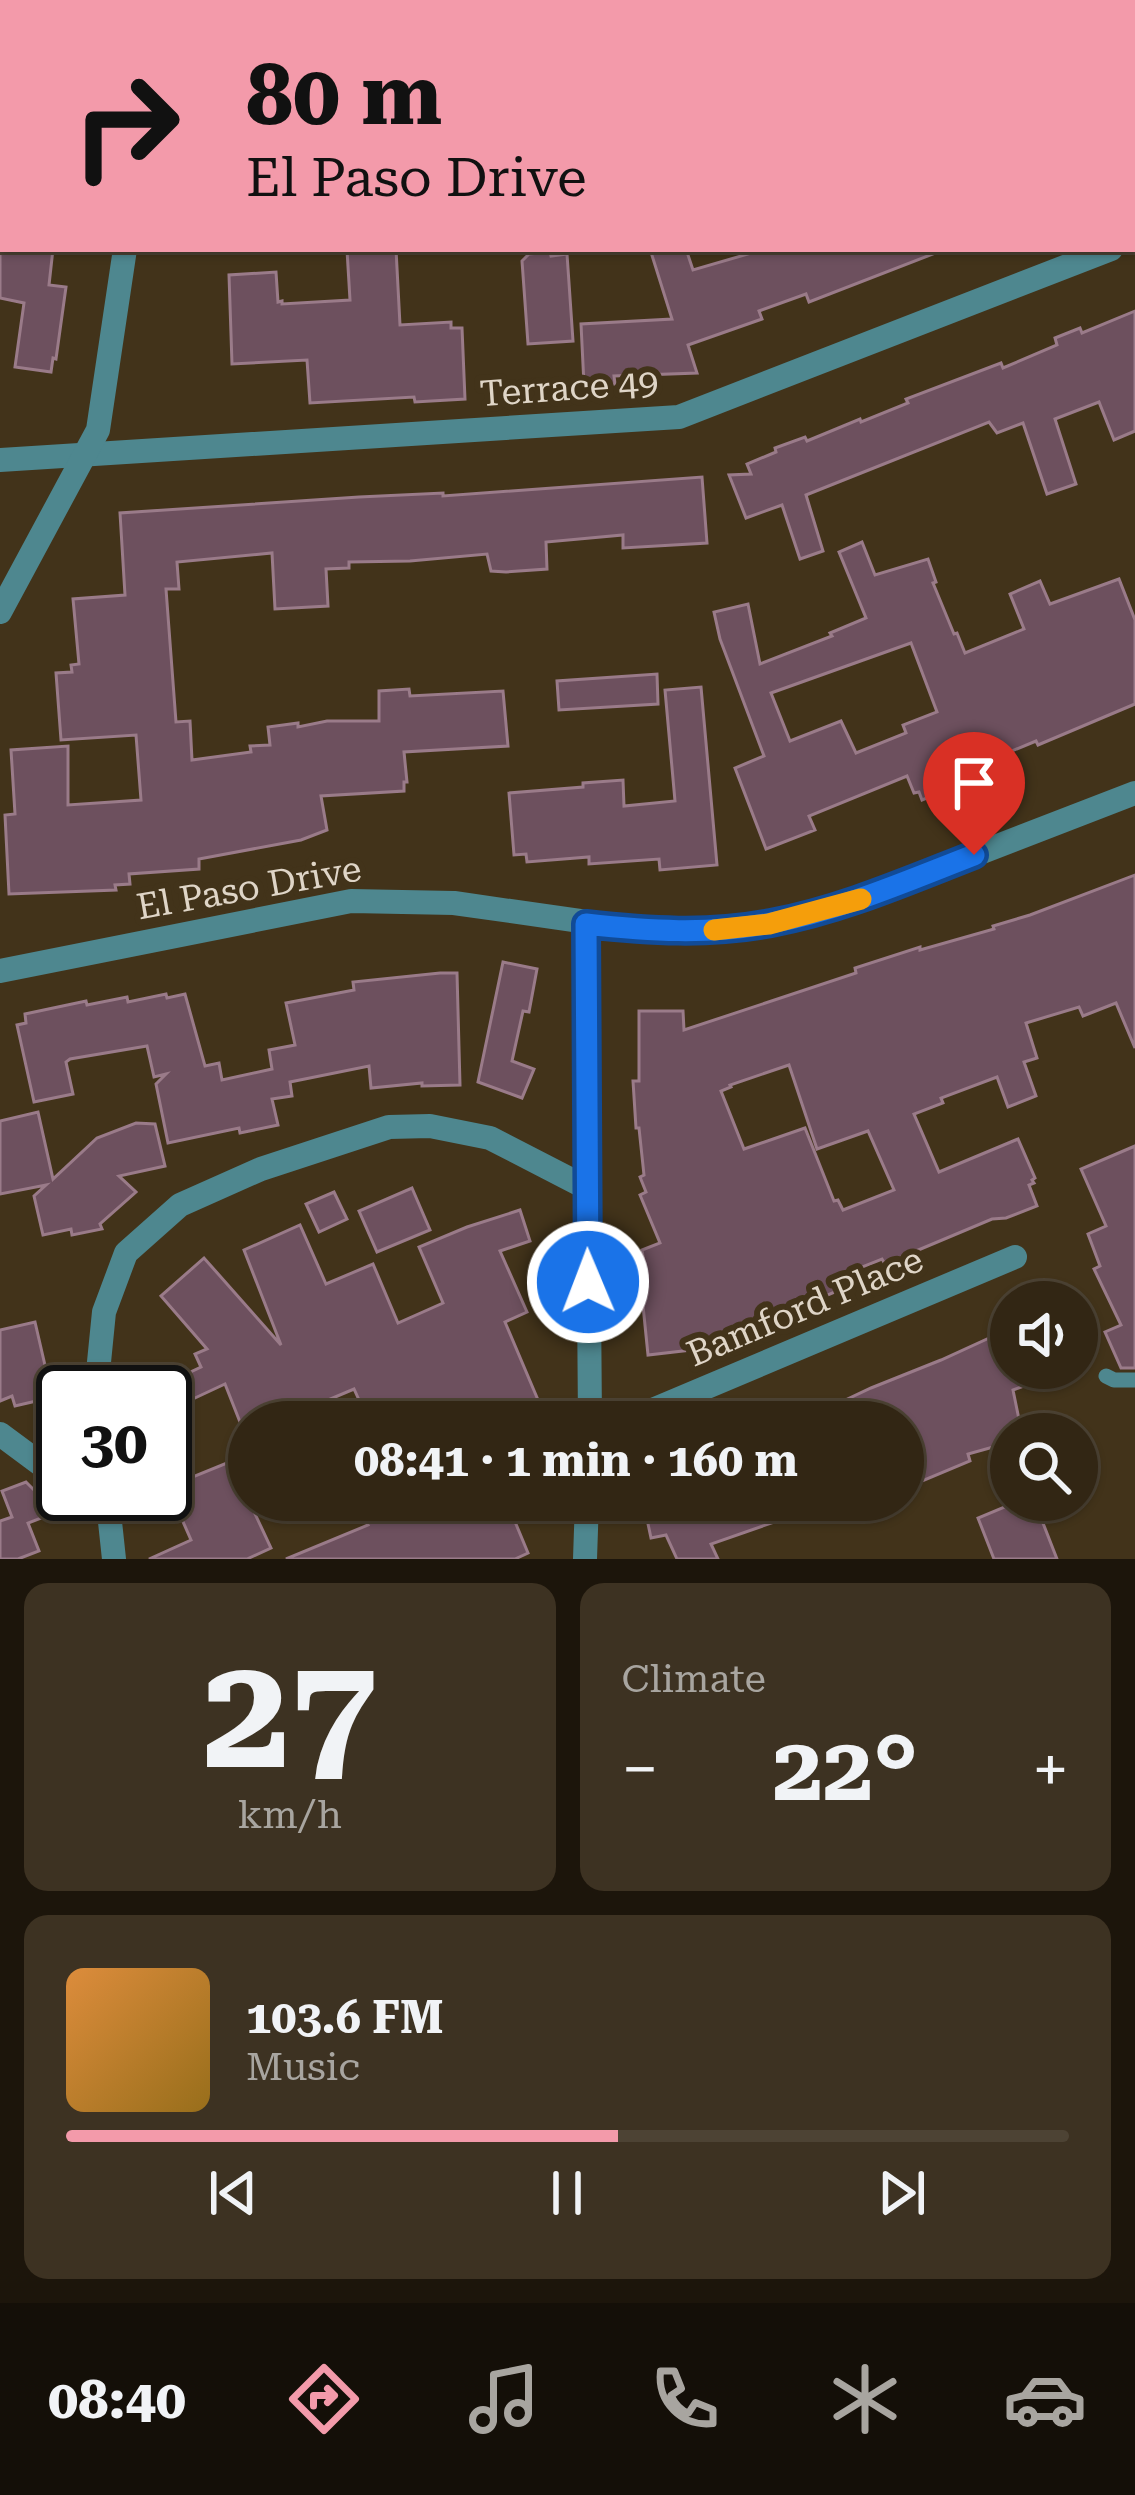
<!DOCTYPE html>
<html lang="en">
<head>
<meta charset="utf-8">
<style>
  body { margin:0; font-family:"Roboto Serif",serif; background:#3d3222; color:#f1f3f6; height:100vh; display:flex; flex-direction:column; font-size:45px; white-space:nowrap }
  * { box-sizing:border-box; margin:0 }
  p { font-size:39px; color:#a8a5a0 }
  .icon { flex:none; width:66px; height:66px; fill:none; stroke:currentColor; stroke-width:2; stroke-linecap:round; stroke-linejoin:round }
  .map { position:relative; height:1559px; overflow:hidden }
  .side { display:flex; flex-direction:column; gap:24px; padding:24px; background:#1c150b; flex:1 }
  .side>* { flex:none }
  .hud { position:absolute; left:0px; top:0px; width:1137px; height:252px; box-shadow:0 3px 9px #0004,0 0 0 3px #4d4334; background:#f39aaa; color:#111; overflow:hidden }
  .controls { position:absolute; left:990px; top:1281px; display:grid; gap:24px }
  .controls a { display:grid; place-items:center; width:108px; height:108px; border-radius:50%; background:#322614; box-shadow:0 3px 9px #0004,0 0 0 3px #4d4334; font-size:60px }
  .speed { position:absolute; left:36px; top:1365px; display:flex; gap:24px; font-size:60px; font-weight:700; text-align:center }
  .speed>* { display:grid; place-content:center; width:156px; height:156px; border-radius:50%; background:#322614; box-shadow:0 3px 9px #0004,0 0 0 3px #4d4334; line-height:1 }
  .speed .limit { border:6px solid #111; border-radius:18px; background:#fff; color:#111 }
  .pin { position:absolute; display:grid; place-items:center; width:102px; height:102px; color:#fff; margin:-123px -51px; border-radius:50% 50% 50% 0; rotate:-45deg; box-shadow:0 0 12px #0007 }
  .pin .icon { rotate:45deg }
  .me { position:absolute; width:132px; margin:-66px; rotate:359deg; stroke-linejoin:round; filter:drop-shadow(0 0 9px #0008) }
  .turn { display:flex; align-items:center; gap:42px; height:252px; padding:0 48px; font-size:54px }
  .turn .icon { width:156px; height:156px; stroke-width:2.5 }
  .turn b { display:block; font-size:84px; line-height:102px }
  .big { font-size:90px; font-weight:700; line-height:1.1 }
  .side .widget { flex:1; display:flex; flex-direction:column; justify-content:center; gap:18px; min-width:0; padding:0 42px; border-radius:24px; background:#3d3222 }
  .side .dial { align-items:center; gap:0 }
  .dial b { font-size:156px; line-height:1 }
  .song { display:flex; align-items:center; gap:36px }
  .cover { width:144px; height:144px; border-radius:18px; background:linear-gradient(135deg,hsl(30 70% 55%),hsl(40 70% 35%)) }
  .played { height:12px; border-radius:6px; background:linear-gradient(90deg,#f39aaa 55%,#4d4334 55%) }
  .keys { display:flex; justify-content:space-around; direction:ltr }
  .heat { display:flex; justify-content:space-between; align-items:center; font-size:66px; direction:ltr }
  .side .tiles { flex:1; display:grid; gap:24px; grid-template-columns:1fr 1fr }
  .widget:last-child { grid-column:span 2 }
  .trip { position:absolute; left:228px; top:1401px; width:696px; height:120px; border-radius:60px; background:#322614; box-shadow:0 3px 9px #0004,0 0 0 3px #4d4334; font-weight:700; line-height:120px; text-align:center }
  .tab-bar { display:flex; height:192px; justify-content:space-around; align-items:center; background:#140f08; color:#a8a5a0 }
  .tab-bar .icon { width:84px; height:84px }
  .tab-bar .on { color:#f39aaa }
  .tab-bar b { font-size:54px; color:#f1f3f6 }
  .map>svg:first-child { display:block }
  .building { fill:#6d505e; stroke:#9a7b89; stroke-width:3; fill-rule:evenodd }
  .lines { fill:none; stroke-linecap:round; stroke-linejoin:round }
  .path { stroke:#8a7e6a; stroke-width:6; stroke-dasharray:6 9; stroke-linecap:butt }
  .service { stroke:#4e878f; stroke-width:15 }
  .minor { stroke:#4e878f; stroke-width:24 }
  .tertiary { stroke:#4e878f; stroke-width:24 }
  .route-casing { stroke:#114b97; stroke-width:30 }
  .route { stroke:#1a73e8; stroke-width:21 }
  .slow { stroke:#f59e0b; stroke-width:21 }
  .labels { text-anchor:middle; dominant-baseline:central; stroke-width:12; stroke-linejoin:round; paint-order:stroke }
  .street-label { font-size:36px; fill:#dfd5c7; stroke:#42331a }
</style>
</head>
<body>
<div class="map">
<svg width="1135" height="1559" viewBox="0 0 1135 1559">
  <rect width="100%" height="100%" fill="#42331a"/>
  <g class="building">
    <path d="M0,249H53L49,285L66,287L56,359L53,358L51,372L15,367L24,303L0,298Z"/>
    <path d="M396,249L400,325L451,322V328H462L465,399L415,402L414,397L310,403L307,360L232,364L229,275L276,272L278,302L282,301V304L350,300L347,250Z"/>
    <path d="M650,249H686L693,270L765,249H938V252L809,302L806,294L759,311L762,319L688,345L697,373L614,376L615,384L584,385L581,324L672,319Z"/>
    <path d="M550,252L551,256L567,254L573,341L528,344L522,261L529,254Z"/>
    <path d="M1135,311V431L1114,440L1099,402L1055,419L1076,484L1047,494L1023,423L997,433L989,422L806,495L823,551L800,559L782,505L746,518L729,475L751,474L747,464L776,452L775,448L805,437L807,441L860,419L861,422L908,403L906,399L1001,363L1003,368L1057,345L1055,338L1080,328L1082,333Z"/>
    <path d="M702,477L707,543L623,548V535L546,542L547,569L506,572L491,571L487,554L410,561L349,562V568L326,569L328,606L275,609L272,553L177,562L179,589H166L176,722L190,721L192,760L251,752L250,746L270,745L268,727L298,723V727L327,721H379V691L409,689L410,696L503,691L508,746L404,752L407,782H404V791L321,796L327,830L301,840L199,859V869L129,874L130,884L115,885L116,890L9,894L5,815L15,814L11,750L68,746V805L141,800L136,735L61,740L56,673L72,672L71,665L79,664L73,599L125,595L120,513L359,497L443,493V496Z"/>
    <path d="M862,542L875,575L928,559L936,582L933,583L954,634L957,633L965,653L1024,629L1010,594L1040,581L1050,604L1119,579L1135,620V704L1038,745L1036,741L954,775L956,778L950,780L953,788L922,800L919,792L914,793L907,776L809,816L815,830L766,849L735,768L764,756L720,639L714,612L748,604L760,664L832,636L830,633L866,618L839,552ZM911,643L937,712L903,725L906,733L856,753L841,721L790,741L771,693Z"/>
    <path d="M657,674L658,704L559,710L557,681Z"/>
    <path d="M701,687L717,865L660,870L659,859L589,864V857L527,862L526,854L514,855L509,793L583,787V783L623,780L624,806L675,801L665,690Z"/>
    <path d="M1135,875V1048L1116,1003L1083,1016L1079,1007L1026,1023L1037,1058L1024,1062L1036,1096L1008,1107L997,1077L941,1098L943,1103L914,1114L939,1172L1018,1139L1035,1178L1032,1180L1034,1183L1029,1185L1037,1206L1006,1218L992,1219L885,1264L882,1259L837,1277L842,1289L700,1349L648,1355L640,1276L646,1275L642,1250L660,1243L640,1195L646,1192L640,1177L644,1175L639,1128H636L633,1081H639V1011H683L684,1030L856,973L855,968L920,947V950L994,929L993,926L1030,915ZM789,1065L817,1149L868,1131L894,1190L843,1210L838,1200L834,1201L805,1128L744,1149L721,1091L731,1087L730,1085Z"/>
    <path d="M503,962L537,969L529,1012L523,1011L512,1061L534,1069L522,1098L478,1082Z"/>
    <path d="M440,973H457L460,1085L422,1086V1083L371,1088L369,1066L290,1082L292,1096L272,1099L278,1125L240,1133L239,1128L168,1143L156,1084L166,1074L154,1077L147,1046L70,1059L66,1062L73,1094L34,1102L17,1025L26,1023L25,1014L86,1001L87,1005L127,997L128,1002L166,994L167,998L185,994L205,1066L219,1063L222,1080L272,1069L269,1050L295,1045L286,1003L354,990L353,982Z"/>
    <path d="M38,1112L53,1179L97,1138L136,1123L155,1124L165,1166L119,1176L136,1192L100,1224L102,1229L72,1235L71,1229L43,1235L34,1196L46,1185L0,1194V1121Z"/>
    <path d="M1135,1146V1368H1121L1105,1332L1121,1325L1094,1269L1100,1266L1088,1234L1106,1226L1081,1169Z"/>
    <path d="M412,1188L430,1230L377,1252L359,1211Z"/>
    <path d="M334,1192L347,1219L319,1232L306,1204Z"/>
    <path d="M520,1210L530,1241L500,1251L527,1312L505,1322L541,1407L508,1422H369L354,1389L276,1422H240L225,1384L165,1412V1384L201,1367L195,1354L207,1349L161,1296L204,1258L281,1345L244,1250L300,1225L326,1284L373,1264L398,1323L443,1303L419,1247L467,1227Z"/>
    <path d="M35,1322L50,1387L47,1388L49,1398L15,1406L12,1396L0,1401V1330Z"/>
    <path d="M1011,1328V1368H1066V1371L1013,1390L1022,1434H1011V1442L968,1454L970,1461L903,1489V1422H799L871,1388L941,1360Z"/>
    <path d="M249,1454V1501L271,1548L247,1559H149L191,1540L170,1492L187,1485L185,1480Z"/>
    <path d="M26,1482L46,1502L42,1504L49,1515L28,1523L39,1551L18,1559H0V1521L12,1517L2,1491Z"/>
    <path d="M434,1500H506L528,1553L515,1559H286L368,1525L365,1519L391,1507L395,1515Z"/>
    <path d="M654,1500H825L826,1504L711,1544L718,1559H677L666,1535L651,1538L644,1505L655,1503Z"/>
    <path d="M1021,1500H1034L1057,1559H994L978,1518Z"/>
  </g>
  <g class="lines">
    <path class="path" d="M447,3L448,0"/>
    <path class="service" d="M1106,1376L1114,1380H1135"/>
    <g class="minor">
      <path d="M148,3V0"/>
      <path d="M1134,240H1135"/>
      <path d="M0,460L679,417L1111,249"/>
      <path d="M0,612L98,430L125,249"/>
      <path d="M586,924L590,1422"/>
      <path d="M96,1392L104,1312L126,1253L180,1205L261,1169L389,1127L430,1126L490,1138L587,1188"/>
      <path d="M624,1422L1015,1257"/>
      <path d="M0,1434L54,1474L63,1477"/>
      <path d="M107,1494L114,1559"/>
      <path d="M585,1559L587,1500"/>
    </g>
    <path class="tertiary" d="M0,971L351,901L454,903L643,930L701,931L769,924L835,908L876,893L1135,793"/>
  </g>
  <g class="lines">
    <g class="route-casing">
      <path id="route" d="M588,1282L586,924C648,931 709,935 771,923C841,910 907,881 974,855"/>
    </g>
    <use href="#route" class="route"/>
    <path class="slow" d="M714,930L769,924L861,899"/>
  </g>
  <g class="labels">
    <g class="street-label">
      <text transform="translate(569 388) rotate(-4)">Terrace 49</text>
      <text transform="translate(249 888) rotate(-10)">El Paso Drive</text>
      <text transform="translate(805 1307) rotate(-23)">Bamford Place</text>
    </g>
  </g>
</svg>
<div class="controls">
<a><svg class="icon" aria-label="sound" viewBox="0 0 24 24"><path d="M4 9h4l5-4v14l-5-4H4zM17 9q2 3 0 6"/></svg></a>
<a><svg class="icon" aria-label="search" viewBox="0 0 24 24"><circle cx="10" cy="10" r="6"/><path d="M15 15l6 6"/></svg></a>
</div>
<div class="speed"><div class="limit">30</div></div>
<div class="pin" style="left:974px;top:855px;background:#d93025"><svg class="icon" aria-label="arrive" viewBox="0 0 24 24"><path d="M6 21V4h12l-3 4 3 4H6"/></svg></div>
<svg class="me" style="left:588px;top:1282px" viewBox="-20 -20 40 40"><circle r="17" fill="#1a73e8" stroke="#fff" stroke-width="3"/><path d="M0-11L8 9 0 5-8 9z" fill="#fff"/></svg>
<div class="trip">08:41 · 1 min · 160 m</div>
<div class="hud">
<div class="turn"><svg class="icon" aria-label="right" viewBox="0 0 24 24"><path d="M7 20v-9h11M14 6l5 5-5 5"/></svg><div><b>80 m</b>El Paso Drive</div></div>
</div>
</div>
<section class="side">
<div class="tiles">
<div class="widget dial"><b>27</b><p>km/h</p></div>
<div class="widget"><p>Climate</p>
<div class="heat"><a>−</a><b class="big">22°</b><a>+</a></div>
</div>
<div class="widget">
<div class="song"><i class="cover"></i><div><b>103.6 FM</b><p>Music</p></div></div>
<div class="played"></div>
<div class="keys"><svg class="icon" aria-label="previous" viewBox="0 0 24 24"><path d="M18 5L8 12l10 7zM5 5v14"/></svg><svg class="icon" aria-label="pause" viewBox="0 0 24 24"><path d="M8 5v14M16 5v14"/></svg><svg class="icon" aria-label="next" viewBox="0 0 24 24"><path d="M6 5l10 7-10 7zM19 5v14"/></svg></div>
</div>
</div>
</section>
<nav class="tab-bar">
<b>08:40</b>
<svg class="icon on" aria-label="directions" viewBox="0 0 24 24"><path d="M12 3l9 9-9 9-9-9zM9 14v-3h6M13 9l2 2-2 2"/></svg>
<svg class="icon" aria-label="music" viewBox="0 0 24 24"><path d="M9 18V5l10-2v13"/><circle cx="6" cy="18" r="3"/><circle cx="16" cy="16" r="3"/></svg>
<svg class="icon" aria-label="phone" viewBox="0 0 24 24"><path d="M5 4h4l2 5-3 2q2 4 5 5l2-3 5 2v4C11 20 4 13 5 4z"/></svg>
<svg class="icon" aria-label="climate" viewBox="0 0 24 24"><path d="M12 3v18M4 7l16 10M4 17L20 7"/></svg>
<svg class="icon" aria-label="car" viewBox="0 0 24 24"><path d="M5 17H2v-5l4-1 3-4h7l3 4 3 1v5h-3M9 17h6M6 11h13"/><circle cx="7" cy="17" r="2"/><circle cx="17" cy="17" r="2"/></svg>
</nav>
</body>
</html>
